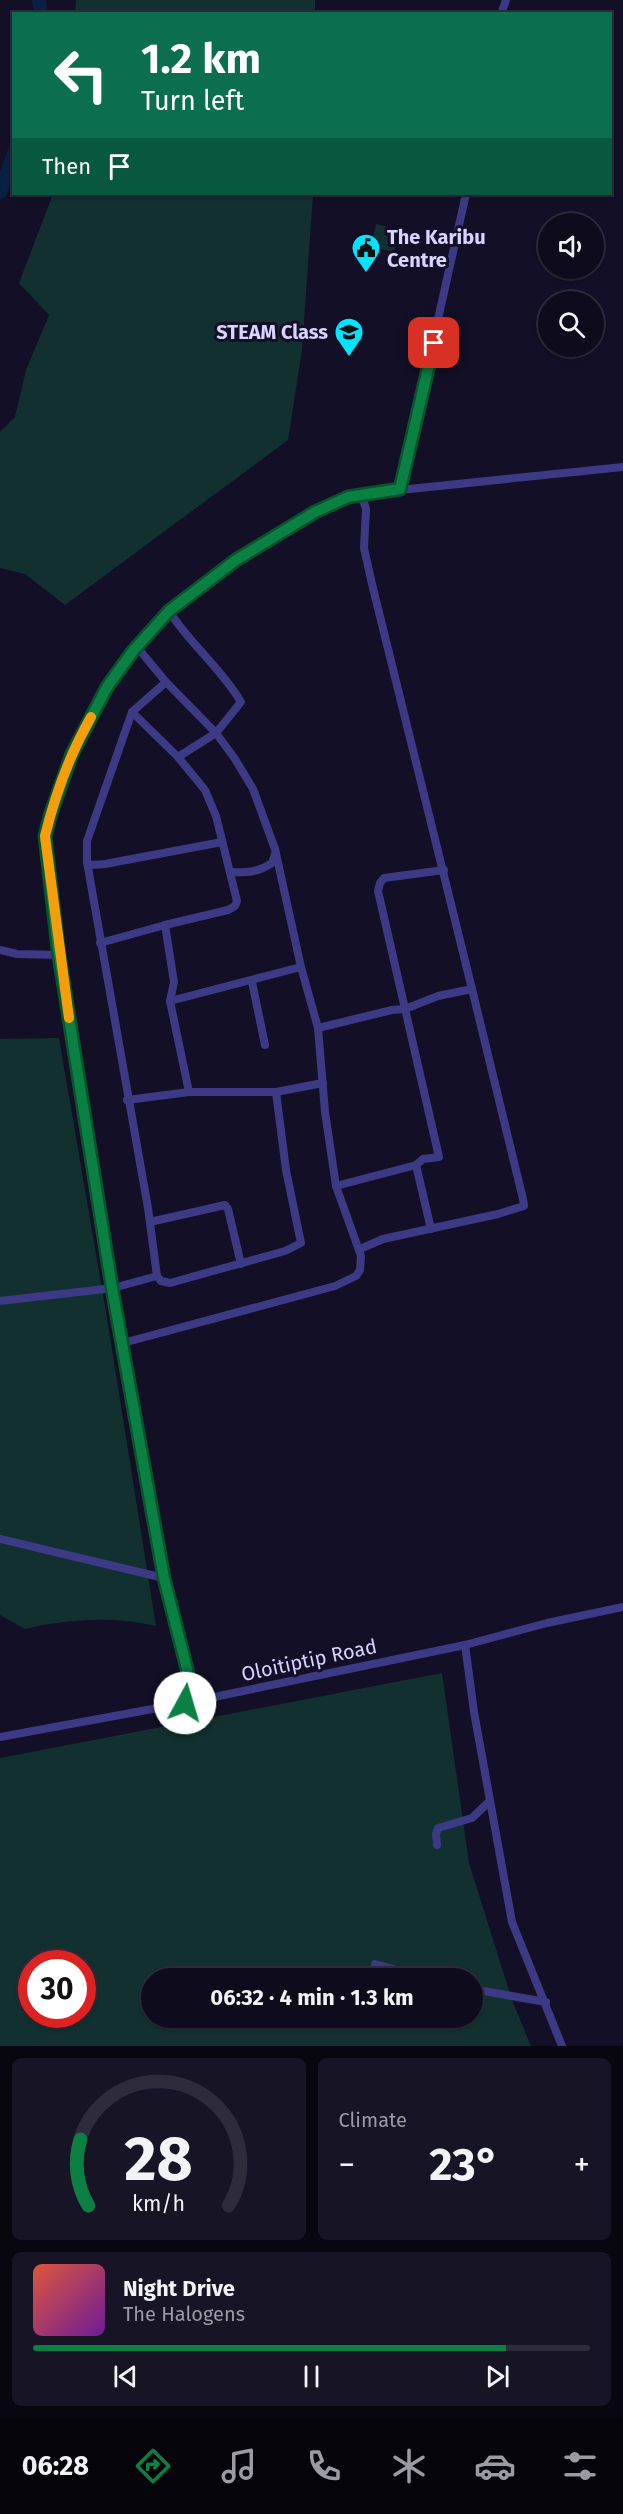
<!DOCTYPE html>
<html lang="en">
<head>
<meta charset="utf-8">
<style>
  body { margin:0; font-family:"Fira Sans",sans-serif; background:#171425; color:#f1f3f6; height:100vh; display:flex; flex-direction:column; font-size:22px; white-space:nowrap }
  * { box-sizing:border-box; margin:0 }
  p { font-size:20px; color:#9b9ba3 }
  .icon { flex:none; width:33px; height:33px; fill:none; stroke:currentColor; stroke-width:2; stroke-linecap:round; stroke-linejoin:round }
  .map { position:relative; height:2046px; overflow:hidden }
  .panel { display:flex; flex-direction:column; gap:12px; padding:12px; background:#08060f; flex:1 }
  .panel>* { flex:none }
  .banner { position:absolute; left:12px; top:12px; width:600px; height:183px; border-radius:0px; box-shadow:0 2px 4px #0004,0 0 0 2px #2e2b3b; background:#0b6e4f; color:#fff; overflow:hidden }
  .tools { position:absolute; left:538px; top:213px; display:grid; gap:12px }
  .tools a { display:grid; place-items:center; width:66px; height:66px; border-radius:50%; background:#0e0b1c; box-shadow:0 2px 4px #0004,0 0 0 2px #2e2b3b; font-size:30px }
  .speed { position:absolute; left:18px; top:1950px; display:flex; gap:12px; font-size:30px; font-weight:700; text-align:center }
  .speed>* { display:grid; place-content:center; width:78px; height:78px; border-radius:50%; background:#0e0b1c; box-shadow:0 2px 4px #0004,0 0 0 2px #2e2b3b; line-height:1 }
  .speed .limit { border:9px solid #d22; background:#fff; color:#111 }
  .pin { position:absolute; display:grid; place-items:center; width:51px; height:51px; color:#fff; margin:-26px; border-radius:12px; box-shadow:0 3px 9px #0006 }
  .me { position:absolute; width:66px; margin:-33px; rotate:6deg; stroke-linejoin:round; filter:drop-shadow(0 0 4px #0008) }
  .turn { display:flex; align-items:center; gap:21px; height:126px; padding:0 30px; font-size:27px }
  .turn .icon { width:78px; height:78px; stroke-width:2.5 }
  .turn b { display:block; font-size:42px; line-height:51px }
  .then { display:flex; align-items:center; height:57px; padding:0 30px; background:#0003; gap:12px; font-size:22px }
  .big { font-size:45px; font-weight:700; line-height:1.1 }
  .panel .card { flex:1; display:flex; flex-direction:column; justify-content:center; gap:9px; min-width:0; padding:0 21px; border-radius:9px; background:#171425 }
  .panel .dial { align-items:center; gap:0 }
  .dial svg { height:156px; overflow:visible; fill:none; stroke:#2e2b3b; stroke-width:7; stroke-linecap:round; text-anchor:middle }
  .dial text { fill:#f1f3f6; stroke:none }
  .song { display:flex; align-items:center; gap:18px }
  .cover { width:72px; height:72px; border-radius:9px; background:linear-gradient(135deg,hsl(10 70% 55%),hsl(280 70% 35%)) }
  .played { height:6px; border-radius:3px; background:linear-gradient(90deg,#0b8043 85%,#2e2b3b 85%) }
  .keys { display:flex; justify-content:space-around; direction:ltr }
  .heat { display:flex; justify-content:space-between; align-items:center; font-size:33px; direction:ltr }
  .panel .tiles { flex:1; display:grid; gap:12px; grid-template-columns:1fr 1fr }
  .card:last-child { grid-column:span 2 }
  .trip { position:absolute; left:141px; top:1968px; width:342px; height:60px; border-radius:30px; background:#0e0b1c; box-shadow:0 2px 4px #0004,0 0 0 2px #2e2b3b; font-weight:700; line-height:60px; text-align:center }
  .menu { display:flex; height:96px; justify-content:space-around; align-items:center; background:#06040b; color:#9b9ba3 }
  .menu .icon { width:42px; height:42px }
  .menu .current { color:#0b8043 }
  .menu b { font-size:27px; color:#f1f3f6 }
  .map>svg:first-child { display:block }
  .green { fill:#12302f; fill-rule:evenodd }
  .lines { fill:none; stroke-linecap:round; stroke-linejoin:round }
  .river { stroke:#0a1f44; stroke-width:14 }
  .street { stroke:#3d3a85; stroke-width:8 }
  .route-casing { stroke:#07532c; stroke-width:15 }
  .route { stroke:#0b8043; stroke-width:10 }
  .slow { stroke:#f59e0b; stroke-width:10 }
  .labels { text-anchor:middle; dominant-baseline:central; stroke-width:6; stroke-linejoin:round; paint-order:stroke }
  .poi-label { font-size:20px; font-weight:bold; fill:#d9d4ff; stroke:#130f26; text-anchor:start }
  .street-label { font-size:20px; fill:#d9d4ff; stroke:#130f26 }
</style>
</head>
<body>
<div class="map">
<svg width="623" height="2046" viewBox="0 0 623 2046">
  <rect width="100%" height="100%" fill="#130f26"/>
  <g class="green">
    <path d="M76,0H315V13H75Z"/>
    <path d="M53,194H313L302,350L288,440L65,605L25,574L0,568V432L15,417L26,370L49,315L19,283Z"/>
    <path d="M376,224L399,230L394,252L371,247Z"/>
    <path d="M59,1038L107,1318L156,1626C113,1616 67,1619 25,1629L0,1615V1039Z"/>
    <path d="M442,1673L469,1863L512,2000L531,2046H0V1758ZM32,1964H82V2014H32ZM152,1978H472V2018H152Z"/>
  </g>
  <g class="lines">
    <g class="river">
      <path d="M39,0L41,14"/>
      <path d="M0,192L14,153"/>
    </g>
    <g class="street">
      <path d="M501,14L506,0"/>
      <path d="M400,489L466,194"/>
      <path d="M361,494L366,509L364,548L372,584L472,989"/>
      <path d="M169,611C190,644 221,668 241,702L216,733L178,757"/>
      <path d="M166,682L132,712L87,841V862L91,865L105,864L222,842"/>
      <path d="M132,712L178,757L205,790L216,816L237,901L235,906L228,910L165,925L174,982L170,1001L189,1092"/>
      <path d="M87,862L148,1208L157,1276"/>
      <path d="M231,872C247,873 259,872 272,863L275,854"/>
      <path d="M100,943L165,925"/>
      <path d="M0,950L17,954L60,955"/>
      <path d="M252,982L265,1045"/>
      <path d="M170,1001L301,967"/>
      <path d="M318,1028L392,1010L405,1009L438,996L472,989L523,1199L524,1206L498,1214L383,1239L360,1249"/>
      <path d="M276,1092L323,1083"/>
      <path d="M416,1165L431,1229"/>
      <path d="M336,1186L416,1165L423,1159L439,1157L378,891L380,883L384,878L444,870"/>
      <path d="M150,1222L225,1205L228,1209L241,1264"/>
      <path d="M0,1301L113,1288L157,1276L161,1281L170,1283L285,1251L301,1243L286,1170L276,1092H189L127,1100"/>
      <path d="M123,1343L335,1286L356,1276L360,1270L361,1256L336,1186L325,1112L318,1028L301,967L275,849L253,789L235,759L216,733L166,682L137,647"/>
      <path d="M0,1539L164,1578"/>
      <path d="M465,1645L474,1712L512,1922L562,2046"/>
      <path d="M185,1703L189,1678L164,1578L93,1171L59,949L46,836L60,786L86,727L107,687L157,623L169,611L236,560L315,512L348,497L361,494L623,467"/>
      <path d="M0,1737L185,1703L465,1645L547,1623L623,1607"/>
      <path d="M437,1845L436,1834L438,1828L472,1818L490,1801"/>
      <path d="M375,1964L426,1978"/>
      <path d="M472,1989L546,2002"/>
    </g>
  </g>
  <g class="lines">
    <g class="route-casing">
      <path id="route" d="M185,1703L189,1685L187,1669L164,1578L112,1288L58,949L45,836L51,813L72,754L107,687L133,651L169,611L236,560L315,512L348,497L400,489L434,343"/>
    </g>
    <use href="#route" class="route"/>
    <path class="slow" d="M69,1018L45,836C55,795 70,754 91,717"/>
  </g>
  <defs>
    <g id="civic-pin" transform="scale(1.5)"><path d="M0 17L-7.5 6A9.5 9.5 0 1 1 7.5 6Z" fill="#00e5ff" stroke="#130f26"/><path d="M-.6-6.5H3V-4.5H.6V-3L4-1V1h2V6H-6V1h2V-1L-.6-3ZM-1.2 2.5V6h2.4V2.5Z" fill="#111"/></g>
    <g id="school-pin" transform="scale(1.5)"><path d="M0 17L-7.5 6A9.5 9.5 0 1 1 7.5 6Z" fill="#00e5ff" stroke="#130f26"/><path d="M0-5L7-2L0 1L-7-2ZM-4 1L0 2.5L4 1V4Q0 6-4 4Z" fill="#111"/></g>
  </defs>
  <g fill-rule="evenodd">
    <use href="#civic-pin" x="366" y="248"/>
    <use href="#school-pin" x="349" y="332"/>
  </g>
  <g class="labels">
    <g class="poi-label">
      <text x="387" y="237">The Karibu<tspan x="387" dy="23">Centre</tspan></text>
      <text x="328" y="332" text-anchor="end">STEAM Class</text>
    </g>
    <g class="street-label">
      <text transform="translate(309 1660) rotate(-12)">Oloitiptip Road</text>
    </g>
  </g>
</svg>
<div class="tools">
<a><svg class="icon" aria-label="sound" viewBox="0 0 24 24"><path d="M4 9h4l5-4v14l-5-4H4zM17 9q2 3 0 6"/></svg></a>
<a><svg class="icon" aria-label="search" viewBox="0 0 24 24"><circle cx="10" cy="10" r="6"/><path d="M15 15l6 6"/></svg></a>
</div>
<div class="speed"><div class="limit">30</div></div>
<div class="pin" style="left:434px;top:343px;background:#d93025"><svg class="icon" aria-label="arrive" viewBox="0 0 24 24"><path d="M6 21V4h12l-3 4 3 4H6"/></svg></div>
<svg class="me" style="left:185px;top:1703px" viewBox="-20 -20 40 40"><circle r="19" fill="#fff"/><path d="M0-13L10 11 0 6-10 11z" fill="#0b8043"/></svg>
<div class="trip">06:32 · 4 min · 1.3 km</div>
<div class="banner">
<div class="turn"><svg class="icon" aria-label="left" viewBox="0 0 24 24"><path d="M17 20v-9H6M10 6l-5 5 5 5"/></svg><div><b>1.2 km</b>Turn left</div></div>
<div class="then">Then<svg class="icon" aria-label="arrive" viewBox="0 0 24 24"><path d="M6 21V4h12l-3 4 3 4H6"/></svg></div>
</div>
</div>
<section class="panel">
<div class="tiles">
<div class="card dial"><svg viewBox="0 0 100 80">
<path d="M14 69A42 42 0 1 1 86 69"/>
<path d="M14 69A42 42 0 0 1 10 35" stroke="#0b8043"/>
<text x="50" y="56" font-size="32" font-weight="700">28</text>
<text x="50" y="72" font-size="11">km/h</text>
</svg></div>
<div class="card"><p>Climate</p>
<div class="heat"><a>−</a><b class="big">23°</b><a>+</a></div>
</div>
<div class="card">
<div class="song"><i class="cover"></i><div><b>Night Drive</b><p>The Halogens</p></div></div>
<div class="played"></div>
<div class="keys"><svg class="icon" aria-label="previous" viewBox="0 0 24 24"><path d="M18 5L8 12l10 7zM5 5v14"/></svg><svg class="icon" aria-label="pause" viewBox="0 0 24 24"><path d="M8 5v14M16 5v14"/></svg><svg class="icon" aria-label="next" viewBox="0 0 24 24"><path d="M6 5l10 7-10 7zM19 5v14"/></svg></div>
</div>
</div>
</section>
<nav class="menu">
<b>06:28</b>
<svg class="icon current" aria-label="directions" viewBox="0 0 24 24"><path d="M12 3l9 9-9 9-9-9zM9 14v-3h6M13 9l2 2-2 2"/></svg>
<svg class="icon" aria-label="music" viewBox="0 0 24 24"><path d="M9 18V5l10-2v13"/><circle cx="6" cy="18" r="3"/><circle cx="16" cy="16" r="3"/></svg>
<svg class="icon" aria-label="phone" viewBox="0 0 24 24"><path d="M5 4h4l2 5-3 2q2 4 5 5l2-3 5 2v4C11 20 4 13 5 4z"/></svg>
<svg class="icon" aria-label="climate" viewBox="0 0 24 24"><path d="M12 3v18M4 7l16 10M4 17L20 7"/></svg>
<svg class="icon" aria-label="car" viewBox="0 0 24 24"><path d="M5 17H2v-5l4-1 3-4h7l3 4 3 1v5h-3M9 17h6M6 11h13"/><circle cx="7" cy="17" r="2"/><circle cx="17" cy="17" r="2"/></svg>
<svg class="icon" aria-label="filters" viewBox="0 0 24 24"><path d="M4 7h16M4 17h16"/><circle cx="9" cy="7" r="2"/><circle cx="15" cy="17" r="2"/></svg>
</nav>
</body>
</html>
